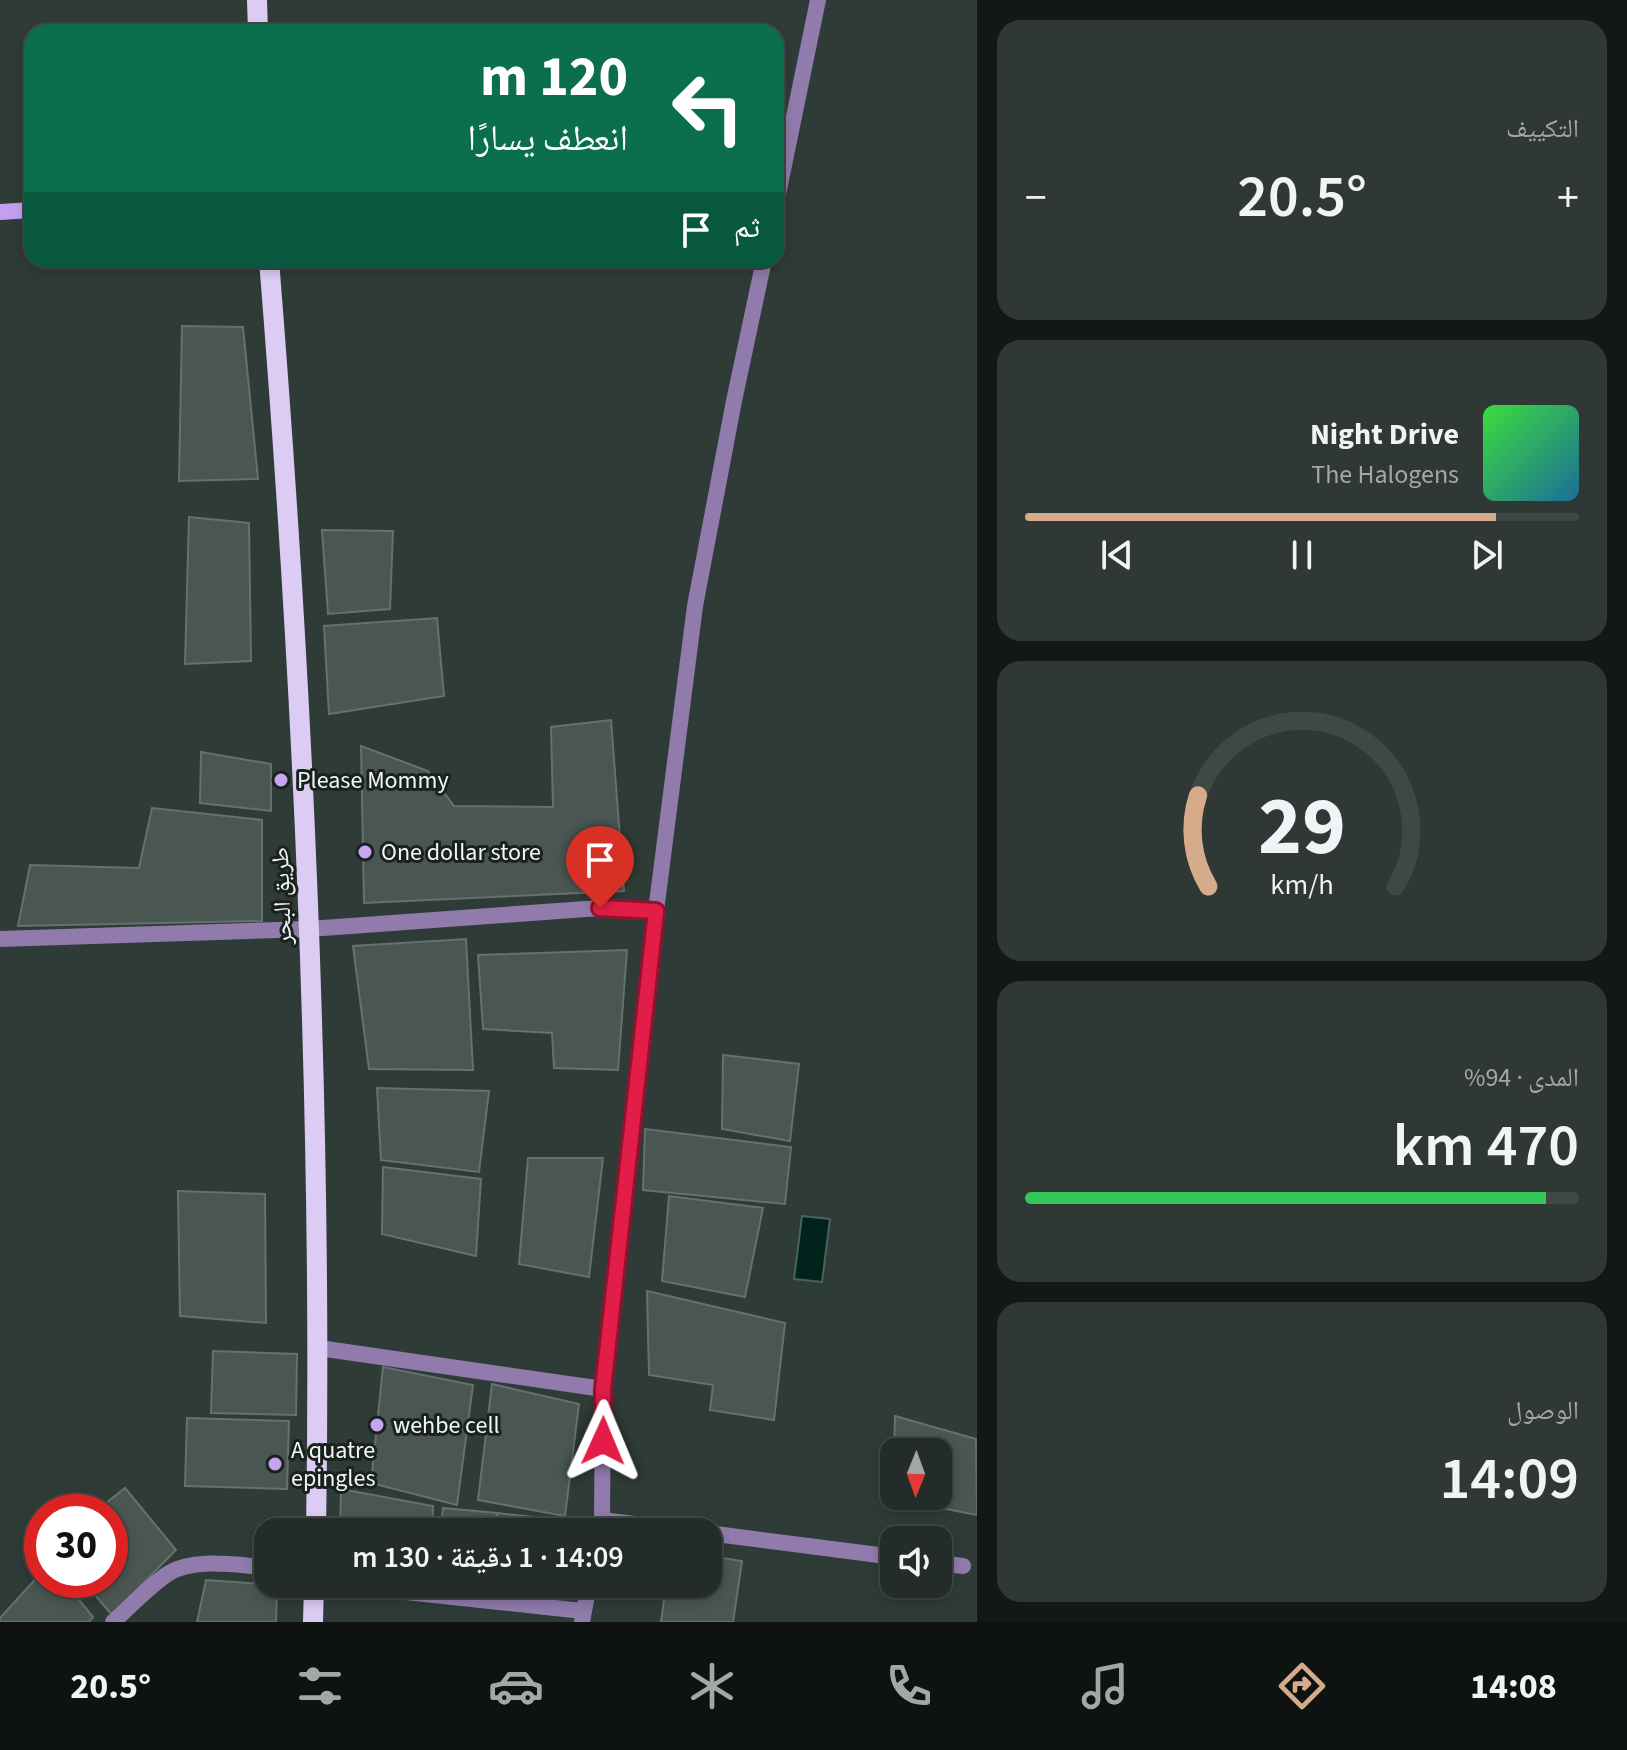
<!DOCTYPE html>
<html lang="ar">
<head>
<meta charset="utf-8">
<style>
  body { margin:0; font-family:"Source Sans 3","Noto Naskh Arabic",sans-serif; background:#2f3835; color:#f1f3f6; direction:rtl; height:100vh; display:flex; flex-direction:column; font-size:30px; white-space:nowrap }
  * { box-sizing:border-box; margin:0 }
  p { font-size:26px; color:#a3a7a8 }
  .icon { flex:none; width:44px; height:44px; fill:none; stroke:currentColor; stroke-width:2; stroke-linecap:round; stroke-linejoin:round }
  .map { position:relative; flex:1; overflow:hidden; direction:ltr }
  .side { display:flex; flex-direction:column; gap:20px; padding:20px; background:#131817; width:650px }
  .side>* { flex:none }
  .hud { position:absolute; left:24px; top:24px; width:760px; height:244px; border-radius:24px; box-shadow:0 4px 12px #0003,0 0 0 2px #404846; direction:rtl; background:#0b6e4f; color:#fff; overflow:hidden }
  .needle { width:52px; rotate:181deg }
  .buttons { position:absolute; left:880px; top:1438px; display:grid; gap:16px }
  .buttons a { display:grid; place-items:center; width:72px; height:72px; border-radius:16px; background:#232c29; box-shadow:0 4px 12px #0003,0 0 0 2px #404846; font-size:40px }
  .speed { position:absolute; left:24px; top:1494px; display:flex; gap:16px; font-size:40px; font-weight:700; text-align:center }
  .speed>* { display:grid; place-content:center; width:104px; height:104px; border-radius:50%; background:#232c29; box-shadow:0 4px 12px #0003,0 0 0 2px #404846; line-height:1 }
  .speed .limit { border:12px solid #d22; background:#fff; color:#111 }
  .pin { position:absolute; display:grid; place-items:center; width:68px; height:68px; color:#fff; margin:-82px -34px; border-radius:50% 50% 50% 0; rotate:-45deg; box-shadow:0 0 8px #0007 }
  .pin .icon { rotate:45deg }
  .me { position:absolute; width:88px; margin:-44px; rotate:1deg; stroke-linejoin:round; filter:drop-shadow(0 0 6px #0008) }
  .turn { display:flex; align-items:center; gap:28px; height:168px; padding:0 24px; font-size:36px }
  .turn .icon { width:104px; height:104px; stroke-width:2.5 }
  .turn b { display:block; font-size:56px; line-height:68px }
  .then { display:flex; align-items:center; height:76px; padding:0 24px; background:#0003; gap:16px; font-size:30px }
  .big { font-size:60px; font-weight:600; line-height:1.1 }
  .side .tile { flex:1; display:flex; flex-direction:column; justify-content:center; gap:12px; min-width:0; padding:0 28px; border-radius:24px; background:#2f3835 }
  .side .dial { align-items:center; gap:0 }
  .dial svg { height:208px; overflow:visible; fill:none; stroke:#404846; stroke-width:7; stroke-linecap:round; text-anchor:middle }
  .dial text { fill:#f1f3f6; stroke:none }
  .song { display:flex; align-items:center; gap:24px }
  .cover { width:96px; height:96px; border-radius:12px; background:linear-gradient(135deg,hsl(120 70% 55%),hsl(200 70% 35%)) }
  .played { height:8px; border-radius:4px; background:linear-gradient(90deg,#d6ab8b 85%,#404846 85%) }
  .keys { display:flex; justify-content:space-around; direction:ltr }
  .heat { display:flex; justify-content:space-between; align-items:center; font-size:44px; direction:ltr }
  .charge { height:12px; border-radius:6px; background:linear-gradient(90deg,#34c759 94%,#404846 0) }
  .trip { position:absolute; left:254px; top:1518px; width:468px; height:80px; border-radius:24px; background:#232c29; box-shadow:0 4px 12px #0003,0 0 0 2px #404846; font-weight:600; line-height:80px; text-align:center; direction:rtl }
  .tab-bar { display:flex; height:128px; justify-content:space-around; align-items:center; background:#0e1210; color:#a3a7a8 }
  .tab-bar .icon { width:56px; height:56px }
  .tab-bar .on { color:#d6ab8b }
  .tab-bar b { font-size:36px; color:#f1f3f6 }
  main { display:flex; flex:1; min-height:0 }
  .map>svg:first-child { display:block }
  .water { fill:#00231b; stroke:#48635c; stroke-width:2 }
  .building { fill:#495652; stroke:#64716d; stroke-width:2 }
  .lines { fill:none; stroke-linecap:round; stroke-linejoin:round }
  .lane { stroke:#907bac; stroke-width:16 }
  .street { stroke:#907bac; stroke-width:16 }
  .secondary { stroke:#c2a0ef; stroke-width:16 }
  .primary { stroke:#dcccf4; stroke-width:20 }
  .route-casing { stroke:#92132f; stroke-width:20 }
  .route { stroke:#e11d48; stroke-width:14 }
  .poi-dot { fill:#c6a6f0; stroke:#1b211f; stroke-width:3 }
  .labels { text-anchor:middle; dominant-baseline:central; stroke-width:6; stroke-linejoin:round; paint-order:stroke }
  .poi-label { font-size:24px; fill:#eff7f4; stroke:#1b211f; text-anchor:start }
  .street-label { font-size:24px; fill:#eff7f4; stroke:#1b211f }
</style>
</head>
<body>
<main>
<section class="side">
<div class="tile"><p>التكييف</p>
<div class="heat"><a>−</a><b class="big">20.5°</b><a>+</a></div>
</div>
<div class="tile">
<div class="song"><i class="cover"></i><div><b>Night Drive</b><p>The Halogens</p></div></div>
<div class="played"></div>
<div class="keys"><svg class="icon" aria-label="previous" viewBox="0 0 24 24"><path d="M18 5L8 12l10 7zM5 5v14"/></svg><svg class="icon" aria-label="pause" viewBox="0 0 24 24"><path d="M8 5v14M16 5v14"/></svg><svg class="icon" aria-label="next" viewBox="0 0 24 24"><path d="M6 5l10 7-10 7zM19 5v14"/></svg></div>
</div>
<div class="tile dial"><svg viewBox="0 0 100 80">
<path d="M14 69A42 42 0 1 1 86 69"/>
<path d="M14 69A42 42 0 0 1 10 34" stroke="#d6ab8b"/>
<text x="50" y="56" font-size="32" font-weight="700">29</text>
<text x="50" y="72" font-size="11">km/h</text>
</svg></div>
<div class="tile"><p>المدى · 94%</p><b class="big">470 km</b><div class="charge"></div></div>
<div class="tile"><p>الوصول</p><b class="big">14:09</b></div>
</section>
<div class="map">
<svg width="977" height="1622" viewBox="0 0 977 1622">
  <rect width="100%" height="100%" fill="#2f3b37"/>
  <path class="water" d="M802,1216L830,1219L822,1282L794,1279Z"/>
  <g class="building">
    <path d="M182,326L243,327L258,479L179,481Z"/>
    <path d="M189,517L249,523L251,661L185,664Z"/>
    <path d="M322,530L393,531L390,609L328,614Z"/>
    <path d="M437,618L444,696L329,714L324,626Z"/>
    <path d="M611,720L624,891L364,903L361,746L428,771L454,806L553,807L551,727Z"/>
    <path d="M201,752L271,764V811L200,803Z"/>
    <path d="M152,808L262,820V921L18,926L30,865L139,868Z"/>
    <path d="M466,939L473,1070L369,1069L353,946Z"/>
    <path d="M627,950L618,1070L554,1068L552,1033L483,1029L478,955Z"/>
    <path d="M723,1055L799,1064L790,1141L722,1129Z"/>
    <path d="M377,1088L489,1091L479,1172L381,1160Z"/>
    <path d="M645,1129L791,1147L785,1204L643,1190Z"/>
    <path d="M528,1158H603L589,1277L519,1264Z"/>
    <path d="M383,1167L481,1179L476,1256L382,1234Z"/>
    <path d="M178,1191L265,1194L266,1323L180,1316Z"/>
    <path d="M669,1196L763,1208L745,1297L662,1281Z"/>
    <path d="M647,1291L785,1323L774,1420L710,1410L713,1385L649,1375Z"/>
    <path d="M213,1351L297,1354L296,1415L211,1413Z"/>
    <path d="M383,1367L473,1385L457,1505L371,1483Z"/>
    <path d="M492,1384L579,1404L565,1516L478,1500Z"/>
    <path d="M895,1416L976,1439L977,1515L921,1504L914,1496H938V1452H894Z"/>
    <path d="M187,1418L289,1421L287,1489L185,1486Z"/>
    <path d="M125,1488L176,1550L112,1615L82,1580H110V1512H95Z"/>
    <path d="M341,1489L433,1506L432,1532H340Z"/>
    <path d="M443,1508L497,1513L494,1532H440Z"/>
    <path d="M497,1513L581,1522L579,1532H497Z"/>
    <path d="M708,1556L742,1561L733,1622H661L666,1584H708Z"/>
    <path d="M42,1572V1580H63L93,1617L89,1622H0V1618Z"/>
    <path d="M206,1580L277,1585L276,1622H197Z"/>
    <path d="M437,1584H487L486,1589Z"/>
    <path d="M496,1584H572L570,1599L495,1594Z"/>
  </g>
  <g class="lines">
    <g class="lane">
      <path d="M776,204L818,0"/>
      <path d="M656,911L695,606L734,401L764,260"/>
    </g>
    <g class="street">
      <path d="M0,939L309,929L600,908L656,911L603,1389L602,1520L599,1532"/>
      <path d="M319,1348L603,1389"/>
      <path d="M602,1520L698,1532"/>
      <path d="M708,1533L894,1557"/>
      <path d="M938,1563L963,1566"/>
      <path d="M331,1584L583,1611"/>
      <path d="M113,1622C131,1606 149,1586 169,1573C196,1557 239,1566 268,1567"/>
      <path d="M582,1622L589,1584"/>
    </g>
    <path class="secondary" d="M0,212L32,210"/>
    <g class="primary">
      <path d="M257,0L258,32"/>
      <path d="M269,260C303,683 323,1108 316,1532"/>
      <path d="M313,1622L314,1584"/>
    </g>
  </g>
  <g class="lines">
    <g class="route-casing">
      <path id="route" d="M600,908L656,911L603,1389V1441"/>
    </g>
    <use href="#route" class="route"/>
  </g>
  <g class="poi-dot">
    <circle cx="281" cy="780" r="8"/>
    <circle cx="365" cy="852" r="8"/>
    <circle cx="377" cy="1425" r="8"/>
    <circle cx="275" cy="1464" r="8"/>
  </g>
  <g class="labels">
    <g class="poi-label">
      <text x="297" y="780">Please Mommy</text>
      <text x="381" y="852">One dollar store</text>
      <text x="393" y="1425">wehbe cell</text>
      <text x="291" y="1450">A quatre<tspan x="291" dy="28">epingles</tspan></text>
    </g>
    <g class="street-label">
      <text transform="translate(282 896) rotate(-92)">طريق البحر</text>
    </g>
  </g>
</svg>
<div class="buttons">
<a><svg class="needle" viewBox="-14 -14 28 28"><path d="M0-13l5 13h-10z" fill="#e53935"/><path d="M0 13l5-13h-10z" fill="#a3a7a8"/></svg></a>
<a><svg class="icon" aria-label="sound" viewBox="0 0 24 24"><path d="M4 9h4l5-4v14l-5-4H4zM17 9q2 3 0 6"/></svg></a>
</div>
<div class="speed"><div class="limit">30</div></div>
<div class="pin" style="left:600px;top:908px;background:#d93025"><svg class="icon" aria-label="arrive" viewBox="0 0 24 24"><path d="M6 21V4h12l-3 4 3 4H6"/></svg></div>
<svg class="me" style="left:603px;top:1441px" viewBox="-20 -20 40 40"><path d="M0-17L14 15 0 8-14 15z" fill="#e11d48" stroke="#fff" stroke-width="4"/></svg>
<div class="trip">14:09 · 1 دقيقة · 130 m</div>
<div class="hud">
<div class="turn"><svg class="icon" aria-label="left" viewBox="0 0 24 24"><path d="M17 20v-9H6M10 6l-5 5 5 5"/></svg><div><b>120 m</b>انعطف يسارًا</div></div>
<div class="then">ثم<svg class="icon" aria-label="arrive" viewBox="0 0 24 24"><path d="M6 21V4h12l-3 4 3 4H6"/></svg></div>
</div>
</div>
</main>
<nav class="tab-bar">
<b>14:08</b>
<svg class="icon on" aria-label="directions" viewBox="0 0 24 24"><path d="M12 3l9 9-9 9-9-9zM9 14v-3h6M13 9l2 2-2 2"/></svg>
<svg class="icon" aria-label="music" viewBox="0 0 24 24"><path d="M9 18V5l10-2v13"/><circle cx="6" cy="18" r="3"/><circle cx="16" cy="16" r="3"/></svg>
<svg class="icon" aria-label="phone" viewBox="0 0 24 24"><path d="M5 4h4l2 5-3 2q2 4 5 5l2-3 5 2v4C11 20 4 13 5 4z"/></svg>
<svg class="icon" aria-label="climate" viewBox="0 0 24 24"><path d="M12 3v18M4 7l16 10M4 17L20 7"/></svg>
<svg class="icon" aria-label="car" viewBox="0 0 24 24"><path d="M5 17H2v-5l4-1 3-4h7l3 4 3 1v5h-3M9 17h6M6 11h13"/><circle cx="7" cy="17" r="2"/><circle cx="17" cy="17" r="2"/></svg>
<svg class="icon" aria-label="filters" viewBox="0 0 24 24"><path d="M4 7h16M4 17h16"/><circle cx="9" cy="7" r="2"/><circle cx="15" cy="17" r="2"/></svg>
<b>20.5°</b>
</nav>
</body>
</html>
